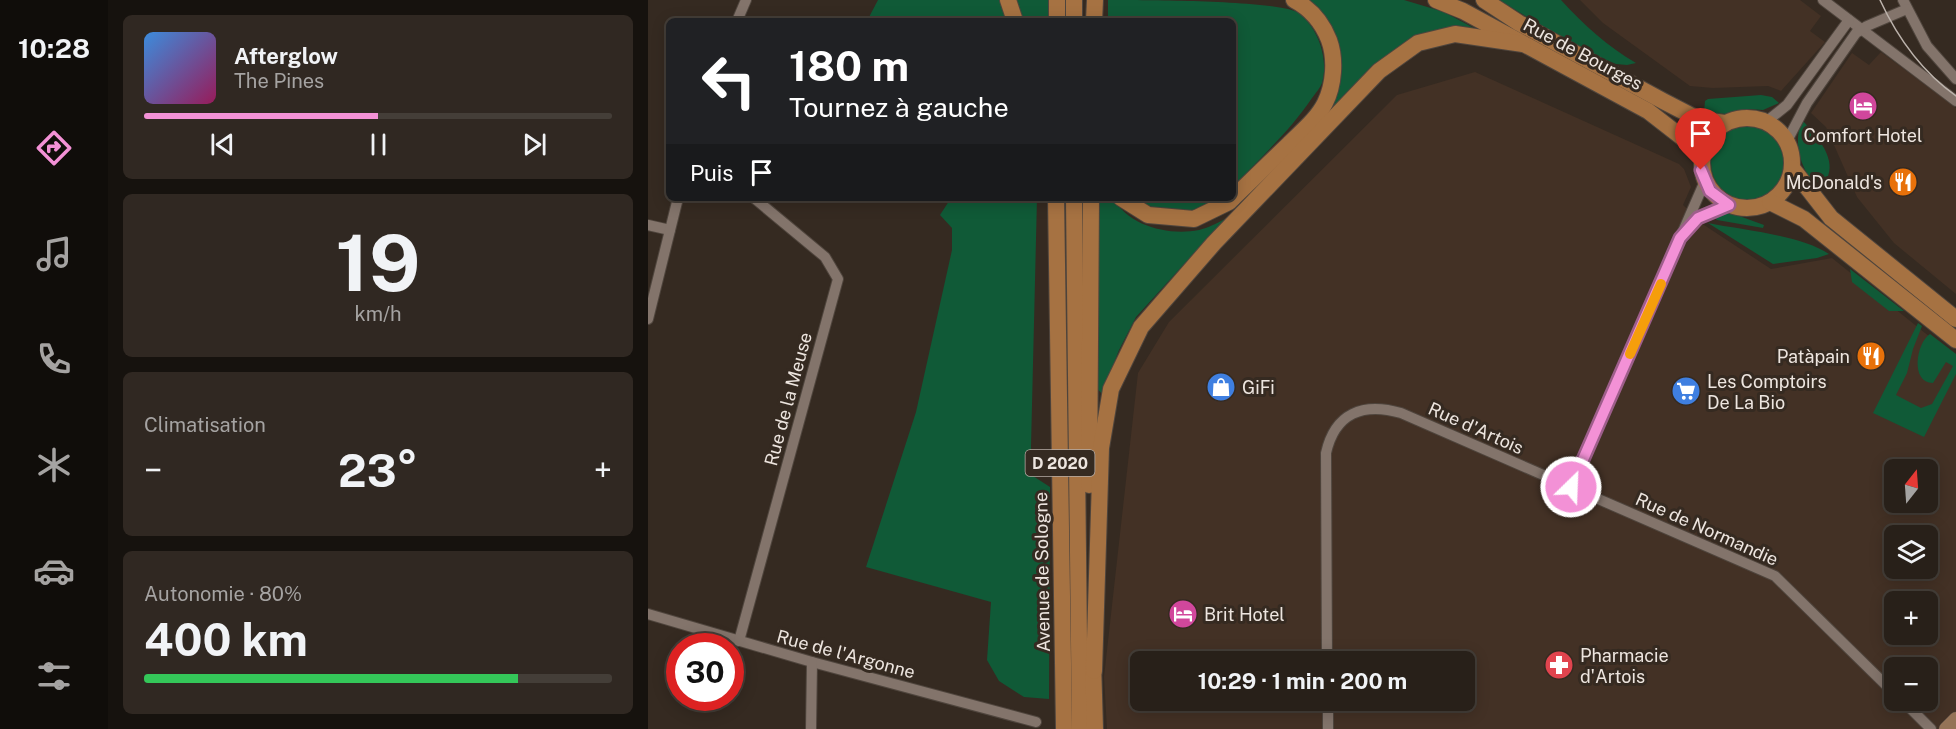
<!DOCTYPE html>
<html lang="fr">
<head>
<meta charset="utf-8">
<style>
  body { margin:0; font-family:"Public Sans",sans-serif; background:#302822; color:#f1f3f6; height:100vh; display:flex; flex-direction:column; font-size:22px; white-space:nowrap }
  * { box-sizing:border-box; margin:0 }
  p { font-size:20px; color:#a5a3a2 }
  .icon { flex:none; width:33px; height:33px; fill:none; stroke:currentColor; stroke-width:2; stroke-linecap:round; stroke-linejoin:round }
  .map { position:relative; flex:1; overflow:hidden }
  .details { display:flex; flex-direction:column; gap:15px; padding:15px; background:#16120e; width:540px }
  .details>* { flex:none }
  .banner { position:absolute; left:18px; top:18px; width:570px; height:183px; border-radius:9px; box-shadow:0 3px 15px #0003,0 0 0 2px #443e38; background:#202124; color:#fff; overflow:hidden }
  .needle { width:39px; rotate:17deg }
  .fabs { position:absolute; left:1236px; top:459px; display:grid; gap:12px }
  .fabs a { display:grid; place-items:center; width:54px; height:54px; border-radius:9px; background:#282019; box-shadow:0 3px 15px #0003,0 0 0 2px #443e38; font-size:30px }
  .speed { position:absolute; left:18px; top:633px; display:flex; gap:12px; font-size:30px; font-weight:700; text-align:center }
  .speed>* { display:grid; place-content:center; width:78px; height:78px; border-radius:50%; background:#282019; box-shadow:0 3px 15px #0003,0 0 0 2px #443e38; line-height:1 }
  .speed .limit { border:9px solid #d22; background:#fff; color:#111 }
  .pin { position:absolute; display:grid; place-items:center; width:51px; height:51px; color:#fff; margin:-62px -26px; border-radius:50% 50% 50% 0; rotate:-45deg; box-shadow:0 0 6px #0007 }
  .pin .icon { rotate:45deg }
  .me { position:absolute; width:66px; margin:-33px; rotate:24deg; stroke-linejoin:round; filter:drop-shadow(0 0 4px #0008) }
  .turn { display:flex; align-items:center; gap:21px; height:126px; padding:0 24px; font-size:27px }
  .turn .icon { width:78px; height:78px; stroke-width:2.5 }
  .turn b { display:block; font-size:42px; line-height:51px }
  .then { display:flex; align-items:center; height:57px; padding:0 24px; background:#0003; gap:12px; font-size:22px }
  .big { font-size:45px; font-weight:700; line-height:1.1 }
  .details .tile { flex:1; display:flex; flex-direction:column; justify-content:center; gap:9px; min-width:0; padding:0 21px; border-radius:9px; background:#302822 }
  .details .dial { align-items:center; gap:0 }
  .dial b { font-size:78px; line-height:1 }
  .song { display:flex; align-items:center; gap:18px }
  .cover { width:72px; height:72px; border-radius:9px; background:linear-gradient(135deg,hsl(210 70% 55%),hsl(330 70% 35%)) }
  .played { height:6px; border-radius:3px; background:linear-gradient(90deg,#f391d6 50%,#443e38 50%) }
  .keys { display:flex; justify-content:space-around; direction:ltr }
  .heat { display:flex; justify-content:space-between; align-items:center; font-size:33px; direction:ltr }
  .charge { height:9px; border-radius:4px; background:linear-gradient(90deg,#34c759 80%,#443e38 0) }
  .trip { position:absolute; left:482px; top:651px; width:345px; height:60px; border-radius:9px; background:#282019; box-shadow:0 3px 15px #0003,0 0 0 2px #443e38; font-weight:700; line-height:60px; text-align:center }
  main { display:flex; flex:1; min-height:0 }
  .tabs { display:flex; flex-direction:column; width:108px; justify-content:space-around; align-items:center; background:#100d0a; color:#a5a3a2 }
  .tabs .icon { width:42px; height:42px }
  .tabs .selected { color:#f391d6 }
  .tabs b { font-size:27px; color:#f1f3f6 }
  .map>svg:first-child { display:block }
  .built { fill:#433125; fill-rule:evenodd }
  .green { fill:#105a37 }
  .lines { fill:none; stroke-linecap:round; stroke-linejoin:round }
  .street-casing { stroke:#4f453d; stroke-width:12 }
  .secondary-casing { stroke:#4f453d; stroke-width:15 }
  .primary-casing { stroke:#4f453d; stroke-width:18 }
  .street { stroke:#83746b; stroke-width:10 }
  .secondary { stroke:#957357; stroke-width:14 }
  .primary { stroke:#a67242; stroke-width:16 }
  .tram { stroke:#bcb3ac; stroke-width:1.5 }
  .route-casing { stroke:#9e5e8b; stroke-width:15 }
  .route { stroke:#f391d6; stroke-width:10 }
  .slow { stroke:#f59e0b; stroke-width:10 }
  .labels { text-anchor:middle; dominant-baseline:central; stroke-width:6; stroke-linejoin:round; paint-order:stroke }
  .shield { fill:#352a21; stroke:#b6ada6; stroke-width:1.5 }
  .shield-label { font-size:16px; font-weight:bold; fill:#ede5df }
  .street-label { font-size:18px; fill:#ede5df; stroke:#352a21 }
  .poi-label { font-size:18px; fill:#ede5df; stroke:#352a21; text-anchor:start }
</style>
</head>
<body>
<main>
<nav class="tabs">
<b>10:28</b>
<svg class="icon selected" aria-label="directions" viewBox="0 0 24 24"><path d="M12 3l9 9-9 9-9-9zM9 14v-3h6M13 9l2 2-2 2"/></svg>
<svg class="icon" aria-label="music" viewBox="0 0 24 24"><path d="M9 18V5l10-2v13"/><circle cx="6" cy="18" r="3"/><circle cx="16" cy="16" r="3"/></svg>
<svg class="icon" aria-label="phone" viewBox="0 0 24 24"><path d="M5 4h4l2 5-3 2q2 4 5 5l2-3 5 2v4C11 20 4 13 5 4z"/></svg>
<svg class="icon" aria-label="climate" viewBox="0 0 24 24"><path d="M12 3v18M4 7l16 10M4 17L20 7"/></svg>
<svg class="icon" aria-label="car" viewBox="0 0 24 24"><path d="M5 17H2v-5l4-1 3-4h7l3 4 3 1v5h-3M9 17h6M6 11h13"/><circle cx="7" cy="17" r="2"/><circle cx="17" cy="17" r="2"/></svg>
<svg class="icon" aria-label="filters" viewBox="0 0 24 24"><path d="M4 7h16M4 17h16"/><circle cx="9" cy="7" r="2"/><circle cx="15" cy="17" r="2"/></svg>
</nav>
<section class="details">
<div class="tile">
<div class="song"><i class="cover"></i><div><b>Afterglow</b><p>The Pines</p></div></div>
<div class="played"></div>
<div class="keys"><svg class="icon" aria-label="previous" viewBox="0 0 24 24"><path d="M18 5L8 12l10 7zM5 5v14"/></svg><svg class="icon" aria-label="pause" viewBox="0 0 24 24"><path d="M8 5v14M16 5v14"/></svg><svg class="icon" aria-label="next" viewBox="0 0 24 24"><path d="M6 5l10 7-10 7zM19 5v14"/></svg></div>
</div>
<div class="tile dial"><b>19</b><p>km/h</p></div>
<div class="tile"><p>Climatisation</p>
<div class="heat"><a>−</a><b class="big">23°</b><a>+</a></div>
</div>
<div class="tile"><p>Autonomie · 80%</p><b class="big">400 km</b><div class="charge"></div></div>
</section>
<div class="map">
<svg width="1308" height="729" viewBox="0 0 1308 729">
  <rect width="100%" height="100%" fill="#352a21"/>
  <g class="built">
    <path d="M932,0H1152L1173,16L1162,31L1177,42L1133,91L1120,86L1065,88L1042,86L955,23Z"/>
    <path d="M1233,52L1308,108V294L1246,243L1209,197L1178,127L1163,113L1204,53L1221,65Z"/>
    <path d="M827,72L1031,164L1036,169L1043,187L1035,205L1056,225L1123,269L1184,258L1308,358V729H459L456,677L490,373L521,322L749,95ZM1246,470H1280V502H1246ZM1246,536H1280V568H1246ZM1246,602H1280V634H1246ZM492,662H816V700H492ZM1246,668H1280V700H1246Z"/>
  </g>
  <g class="green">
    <path d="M230,0H353L360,21H219Z"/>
    <path d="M366,0H401L402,21H373Z"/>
    <path d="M460,0C492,0 631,0 651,13C670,28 681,59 674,83C672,88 667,94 664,98C642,131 612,158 585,187V21H460Z"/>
    <path d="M659,0H756L796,12L837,34L800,29L672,124L691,47L686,31L675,13Z"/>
    <path d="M851,0H913C936,25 959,46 988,63L979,65L968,64L933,49Z"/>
    <path d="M1113,95L1124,97L1131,103L1115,110L1101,109L1078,114L1056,112L1057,101L1060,99Z"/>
    <path d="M1154,120C1166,133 1188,156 1180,176L1166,184C1152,166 1145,142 1154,120Z"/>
    <circle cx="1100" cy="163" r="37"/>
    <path d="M303,198H389L383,447L385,476L402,487L401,699L376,697L351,681L339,660L343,602L218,567L268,412L304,250V228L292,215Z"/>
    <path d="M448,198H465C481,226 520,236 551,230C560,228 569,223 577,219L488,317L471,350L454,394L448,387Z"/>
    <path d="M484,198H572L550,211L498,207Z"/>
    <path d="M1083,213L1116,225L1115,228L1069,220L1065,216Z"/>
    <path d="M1060,223C1094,230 1153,235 1181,254L1169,258L1125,264Z"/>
    <path d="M1202,269L1256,311H1241L1204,282Z"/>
    <path d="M1270,323L1274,326L1265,349L1259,373L1248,395L1273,408L1284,404L1305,366L1298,362L1285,383C1262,383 1268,343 1282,334L1308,354V374L1276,437L1225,413Z"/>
  </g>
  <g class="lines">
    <g class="street-casing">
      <g id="street">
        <path d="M1175,0L1308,101"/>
        <path d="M1255,0L1279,46L1308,79"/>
        <path d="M89,21L98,0"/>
        <path d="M1118,122L1139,105L1201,20"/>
        <path d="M1139,141L1159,103L1208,33L1219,26L1259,9"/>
        <path d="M0,225L22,230"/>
        <path d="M1040,228L1050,218L1081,205"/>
        <path d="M0,319L30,198"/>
        <path d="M923,487L1057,181"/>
        <path d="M0,614L164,662L388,722"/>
        <path d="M91,641L190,279L177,257L106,198"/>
        <path d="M679,662L678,453C687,413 715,402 753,413L1127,576L1246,693"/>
        <path d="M1254,700L1283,729"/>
        <path d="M163,729L164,662"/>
        <path d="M680,729V700"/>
      </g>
    </g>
    <g class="secondary-casing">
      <path id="secondary" d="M1298,729L1308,719"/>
    </g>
    <g class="primary-casing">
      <g id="primary">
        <path d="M360,0L367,21"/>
        <path d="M788,0L815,11L1000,111L1036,139L1053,158"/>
        <path d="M836,0L871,23L1015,101L1050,119L1076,123"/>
        <path d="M409,21V0"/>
        <path d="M426,21V0"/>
        <path d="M446,21L447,0"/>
        <circle cx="1099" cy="163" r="45"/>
        <path d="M1144,168L1183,218L1308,319"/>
        <path d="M408,198L416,729"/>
        <path d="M426,198L432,729"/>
        <path d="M473,198L500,215L546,219L581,202L585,198"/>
        <path d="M585,198C604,180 622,162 641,144C654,131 669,119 677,103C686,85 688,59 681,40C674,22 663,9 646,0"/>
        <path d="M1122,202L1156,219L1308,340"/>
        <path d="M441,485L443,198"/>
        <path d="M445,661L447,729"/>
        <path d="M446,671L453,448L463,389L493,327L566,243L731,71L770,43L807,34L875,44"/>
      </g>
    </g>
    <use href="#street" class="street"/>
    <use href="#secondary" class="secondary"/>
    <use href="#primary" class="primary"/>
    <path class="tram" d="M1232,0C1250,39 1273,71 1308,96"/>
  </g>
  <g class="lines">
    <g class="route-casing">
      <path id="route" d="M923,487L1032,238L1050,218L1081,205L1062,191L1053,170"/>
    </g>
    <use href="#route" class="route"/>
    <path class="slow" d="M982,354L1013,284"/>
  </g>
  <defs>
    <g id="hotel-disc" transform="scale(1.5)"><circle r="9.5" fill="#d1479c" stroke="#352a21"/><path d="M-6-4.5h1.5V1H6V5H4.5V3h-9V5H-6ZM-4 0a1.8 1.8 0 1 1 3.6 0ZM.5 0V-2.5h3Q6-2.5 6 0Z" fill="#fff"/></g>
    <g id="restaurant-disc" transform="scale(1.5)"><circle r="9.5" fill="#e8710a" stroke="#352a21"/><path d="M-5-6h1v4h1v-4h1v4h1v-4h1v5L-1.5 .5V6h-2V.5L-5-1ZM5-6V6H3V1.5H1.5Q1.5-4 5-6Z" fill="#fff"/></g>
    <g id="shop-disc" transform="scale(1.5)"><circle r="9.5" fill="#3f7fe0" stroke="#352a21"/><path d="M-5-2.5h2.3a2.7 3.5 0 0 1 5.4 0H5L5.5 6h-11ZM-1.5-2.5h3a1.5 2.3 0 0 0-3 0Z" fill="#fff"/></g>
    <g id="supermarket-disc" transform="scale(1.5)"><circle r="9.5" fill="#3f7fe0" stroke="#352a21"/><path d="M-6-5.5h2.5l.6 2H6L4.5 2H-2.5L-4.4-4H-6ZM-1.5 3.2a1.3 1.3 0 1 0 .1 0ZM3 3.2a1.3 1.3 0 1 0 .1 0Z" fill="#fff"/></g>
    <g id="pharmacy-disc" transform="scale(1.5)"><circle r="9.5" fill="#e0444e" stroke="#352a21"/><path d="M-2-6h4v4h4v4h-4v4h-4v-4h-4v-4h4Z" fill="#fff"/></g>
  </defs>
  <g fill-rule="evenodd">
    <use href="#hotel-disc" x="1215" y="106"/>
    <use href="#restaurant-disc" x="1255" y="182"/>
    <use href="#restaurant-disc" x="1223" y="356"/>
    <use href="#shop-disc" x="573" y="387"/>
    <use href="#supermarket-disc" x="1038" y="391"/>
    <use href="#hotel-disc" x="535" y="614"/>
    <use href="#pharmacy-disc" x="911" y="665"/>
  </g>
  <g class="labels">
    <rect class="shield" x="377.5" y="450" width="69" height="26" rx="4.5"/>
    <g class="shield-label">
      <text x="412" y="463">D 2020</text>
    </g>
    <g class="street-label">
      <text transform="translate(935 54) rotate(28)">Rue de Bourges</text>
      <text transform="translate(140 399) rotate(-75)">Rue de la Meuse</text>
      <text transform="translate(828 428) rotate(24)">Rue d'Artois</text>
      <text transform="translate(1059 529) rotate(24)">Rue de Normandie</text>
      <text transform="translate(394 572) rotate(-91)">Avenue de Sologne</text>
      <text transform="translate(198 654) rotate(15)">Rue de l'Argonne</text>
    </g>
    <g class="poi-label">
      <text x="1215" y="135" text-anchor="middle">Comfort Hotel</text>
      <text x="1234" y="182" text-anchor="end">McDonald's</text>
      <text x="1202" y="356" text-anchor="end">Patàpain</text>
      <text x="1059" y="381">Les Comptoirs<tspan x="1059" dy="21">De La Bio</tspan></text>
      <text x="594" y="387">GiFi</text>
      <text x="556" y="614">Brit Hotel</text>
      <text x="932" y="655">Pharmacie<tspan x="932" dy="21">d'Artois</tspan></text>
    </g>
  </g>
</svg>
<div class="fabs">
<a><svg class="needle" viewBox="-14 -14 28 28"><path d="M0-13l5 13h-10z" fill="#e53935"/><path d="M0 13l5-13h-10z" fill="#a5a3a2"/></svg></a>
<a><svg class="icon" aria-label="layers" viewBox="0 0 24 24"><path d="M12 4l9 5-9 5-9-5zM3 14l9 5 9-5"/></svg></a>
<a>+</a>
<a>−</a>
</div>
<div class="speed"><div class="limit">30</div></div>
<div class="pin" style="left:1053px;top:170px;background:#d93025"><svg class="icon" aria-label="arrive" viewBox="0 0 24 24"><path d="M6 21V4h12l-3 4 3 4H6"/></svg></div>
<svg class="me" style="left:923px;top:487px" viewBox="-20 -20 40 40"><circle r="17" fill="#f391d6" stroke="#fff" stroke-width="3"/><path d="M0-11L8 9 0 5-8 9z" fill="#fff"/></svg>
<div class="trip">10:29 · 1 min · 200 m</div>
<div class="banner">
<div class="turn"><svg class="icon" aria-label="left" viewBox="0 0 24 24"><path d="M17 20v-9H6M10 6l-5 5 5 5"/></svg><div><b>180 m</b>Tournez à gauche</div></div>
<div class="then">Puis<svg class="icon" aria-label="arrive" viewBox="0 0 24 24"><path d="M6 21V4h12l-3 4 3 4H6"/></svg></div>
</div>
</div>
</main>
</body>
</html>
